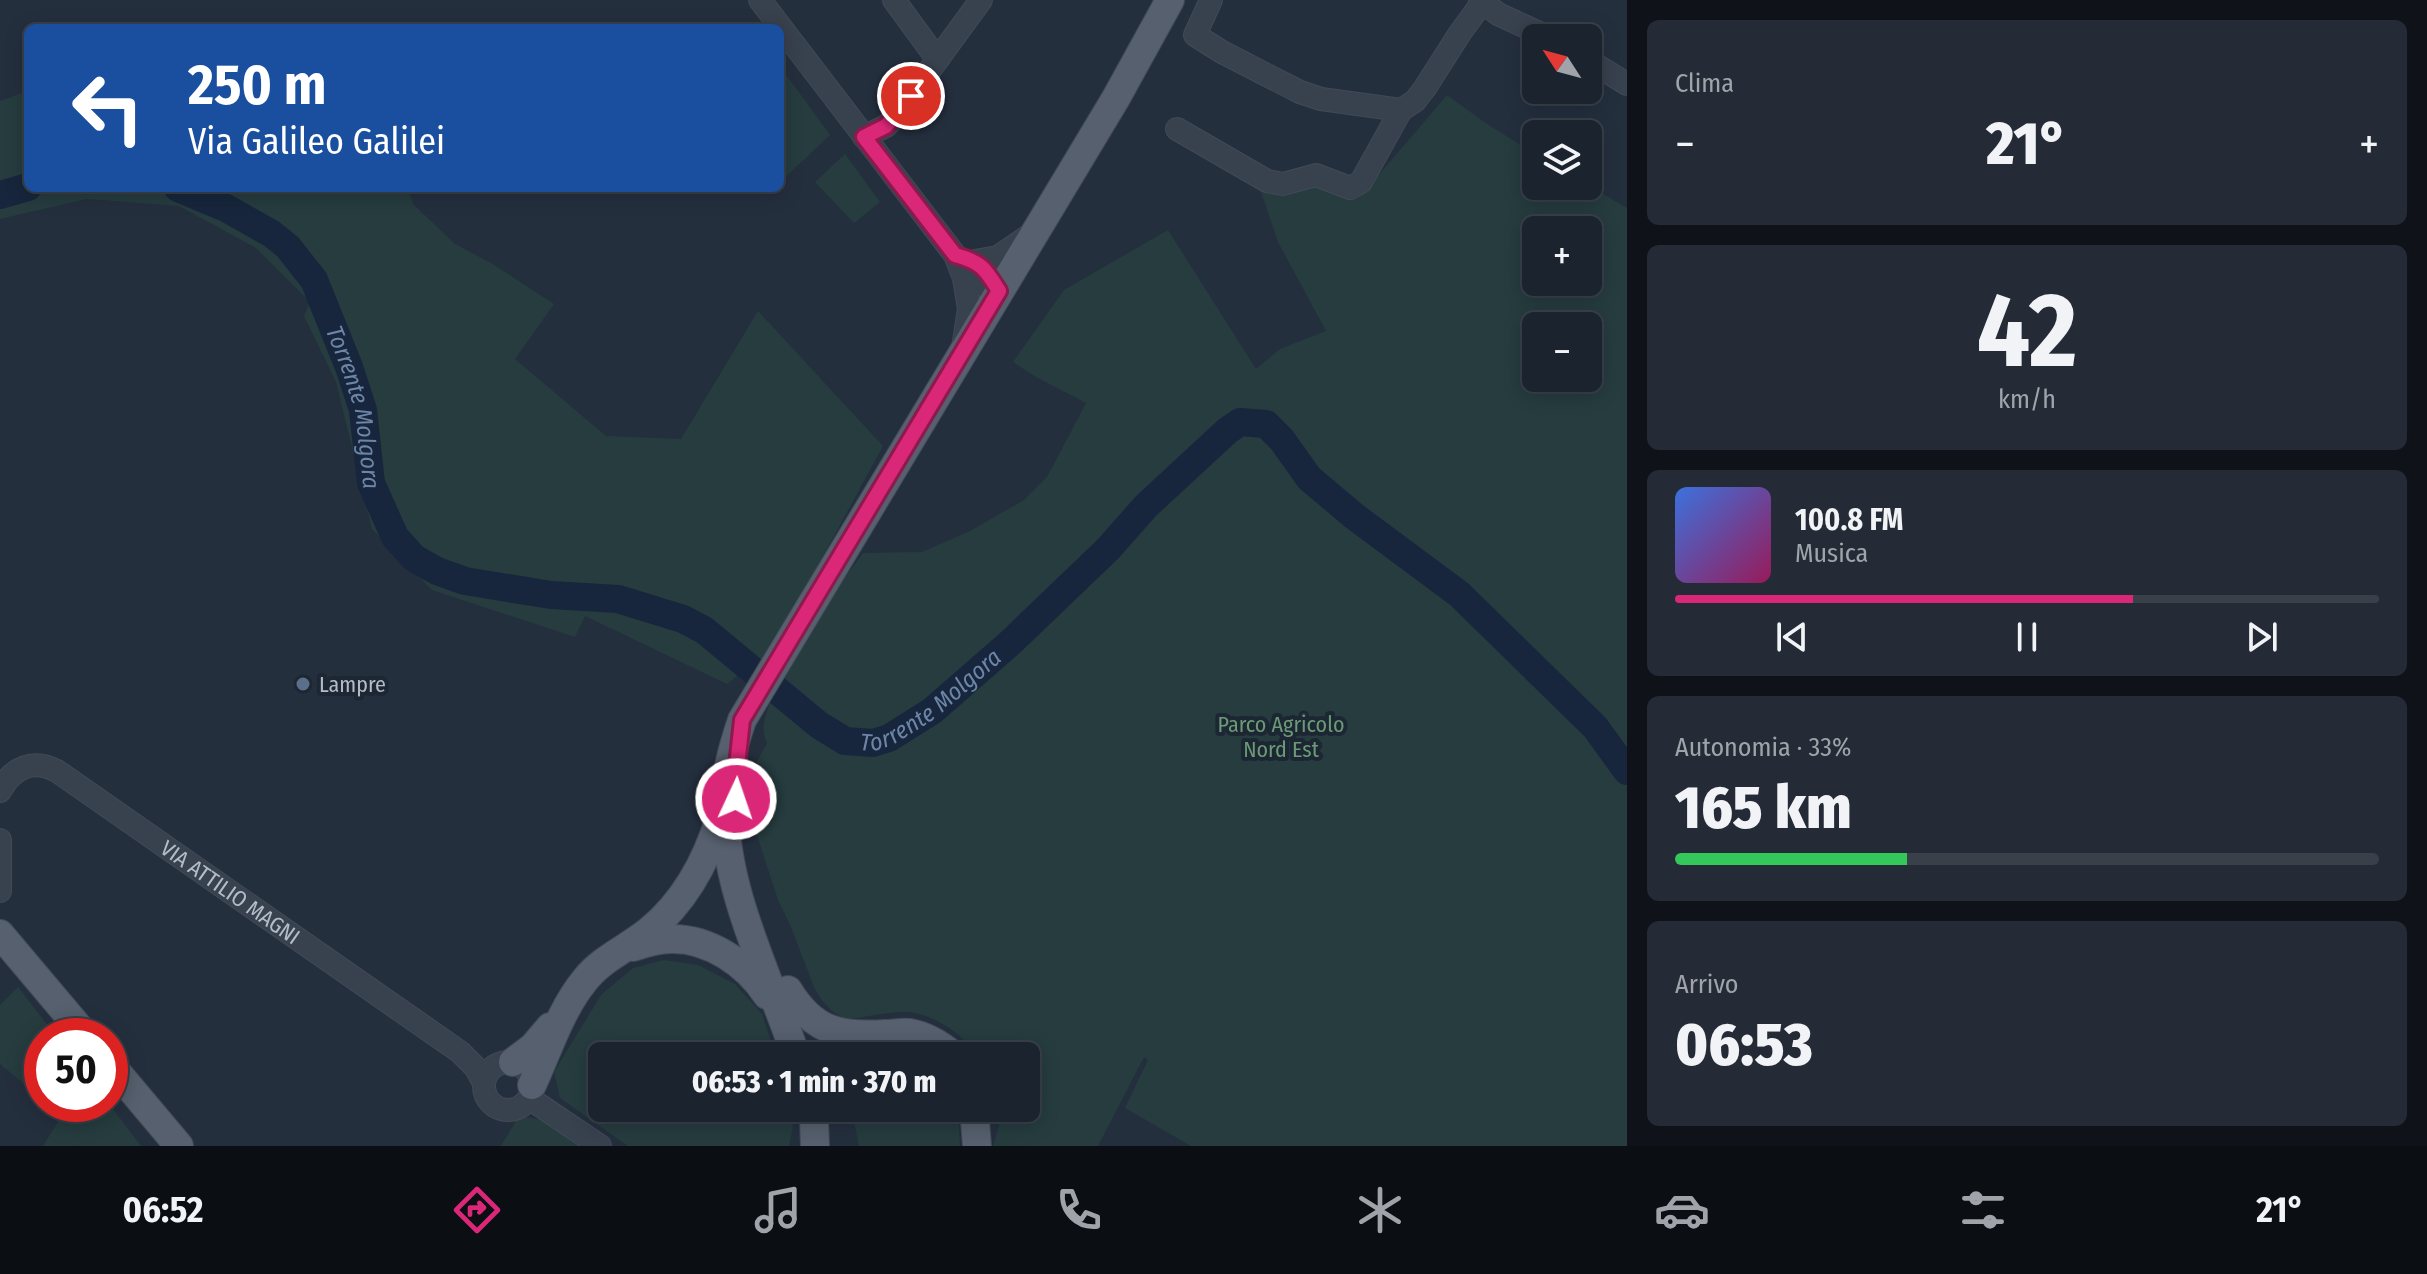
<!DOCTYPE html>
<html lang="it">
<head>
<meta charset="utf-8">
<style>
  body { margin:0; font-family:"Fira Sans Condensed",sans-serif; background:#242b36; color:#f1f3f6; height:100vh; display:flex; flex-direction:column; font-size:30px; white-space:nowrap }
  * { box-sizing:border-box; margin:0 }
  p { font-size:26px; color:#a0a4aa }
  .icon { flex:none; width:44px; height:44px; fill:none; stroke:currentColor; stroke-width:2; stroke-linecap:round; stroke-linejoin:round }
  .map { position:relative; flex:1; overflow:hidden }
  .drawer { display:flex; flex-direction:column; gap:20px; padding:20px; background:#0f1319; width:800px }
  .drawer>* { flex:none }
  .guide { position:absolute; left:24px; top:24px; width:760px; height:168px; border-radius:12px; box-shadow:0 4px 20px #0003,0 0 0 2px #39404a; background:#1a4fa0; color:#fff; overflow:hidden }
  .needle { width:52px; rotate:306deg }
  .controls { position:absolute; left:1522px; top:24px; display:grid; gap:16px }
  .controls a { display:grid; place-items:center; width:80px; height:80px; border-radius:12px; background:#1b232e; box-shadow:0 4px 20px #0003,0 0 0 2px #39404a; font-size:40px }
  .speed { position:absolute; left:24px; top:1018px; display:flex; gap:16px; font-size:40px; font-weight:700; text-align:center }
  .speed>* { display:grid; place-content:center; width:104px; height:104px; border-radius:50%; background:#1b232e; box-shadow:0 4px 20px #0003,0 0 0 2px #39404a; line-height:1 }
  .speed .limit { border:12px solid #d22; background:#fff; color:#111 }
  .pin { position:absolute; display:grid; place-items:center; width:68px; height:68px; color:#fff; margin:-34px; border:4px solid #fff; border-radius:50%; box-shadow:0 2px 8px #0007 }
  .me { position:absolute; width:88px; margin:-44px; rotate:3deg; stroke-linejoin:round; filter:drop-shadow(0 0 6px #0008) }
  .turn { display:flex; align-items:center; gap:28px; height:168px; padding:0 32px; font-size:36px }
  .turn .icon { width:104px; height:104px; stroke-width:2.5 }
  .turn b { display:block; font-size:56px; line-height:68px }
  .big { font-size:60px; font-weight:800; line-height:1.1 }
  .drawer .widget { flex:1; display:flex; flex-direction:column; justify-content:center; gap:12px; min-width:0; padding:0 28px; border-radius:12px; background:#242b36 }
  .drawer .dial { align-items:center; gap:0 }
  .dial b { font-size:104px; line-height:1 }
  .song { display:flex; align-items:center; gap:24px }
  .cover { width:96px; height:96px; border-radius:12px; background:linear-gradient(135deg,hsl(220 70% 55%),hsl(330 70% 35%)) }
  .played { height:8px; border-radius:4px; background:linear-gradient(90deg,#db2777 65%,#39404a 65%) }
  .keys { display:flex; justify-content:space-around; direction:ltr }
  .heat { display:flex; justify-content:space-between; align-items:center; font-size:44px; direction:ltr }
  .charge { height:12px; border-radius:6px; background:linear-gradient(90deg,#34c759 33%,#39404a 0) }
  .trip { position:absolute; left:588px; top:1042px; width:452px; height:80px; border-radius:12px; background:#1b232e; box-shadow:0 4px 20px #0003,0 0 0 2px #39404a; font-weight:800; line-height:80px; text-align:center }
  .tabs { display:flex; height:128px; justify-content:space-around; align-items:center; background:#0b0e12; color:#a0a4aa }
  .tabs .icon { width:56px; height:56px }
  .tabs .selected { color:#db2777 }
  .tabs b { font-size:36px; color:#f1f3f6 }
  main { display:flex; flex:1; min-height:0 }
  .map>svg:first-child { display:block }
  .green { fill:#263c3f; fill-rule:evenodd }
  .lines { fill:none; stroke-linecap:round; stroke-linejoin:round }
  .river { stroke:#17263c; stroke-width:28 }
  .minor-casing { stroke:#414a57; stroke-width:24 }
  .major-casing { stroke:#414a57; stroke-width:30 }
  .minor { stroke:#38414e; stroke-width:22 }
  .major { stroke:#56606e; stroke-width:28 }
  .route-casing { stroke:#8e194d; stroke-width:20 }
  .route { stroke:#db2777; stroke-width:14 }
  .service-dot { fill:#5c6f8a; stroke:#1d2633; stroke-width:3 }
  .labels { text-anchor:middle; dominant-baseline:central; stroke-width:8; stroke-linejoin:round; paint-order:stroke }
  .poi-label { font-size:22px; fill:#b4bcc9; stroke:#1d2633; text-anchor:start }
  .park-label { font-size:22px; fill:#6b9a76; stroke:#1d2633 }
  .street-label { font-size:22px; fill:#b4bcc9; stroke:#1d2633 }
  .water-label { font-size:24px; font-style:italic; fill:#6d86a8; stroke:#1d2633 }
</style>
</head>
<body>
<main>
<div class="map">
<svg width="1627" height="1146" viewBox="0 0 1627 1146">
  <rect width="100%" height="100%" fill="#242f3e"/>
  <g class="green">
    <path d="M782,69L830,135L780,182V71Z"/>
    <path d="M28,91V188H407L414,205L455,244L491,263L554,304L515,359L606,436L681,439L758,311L883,446L810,580L836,590L863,553L922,552L970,531L1024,500L1047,477L1086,403L1036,377L1013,362L1064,290L1168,230L1256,369L1280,349L1326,331L1278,242L1261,192L1286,172L1365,191L1447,95L1490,126L1536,154V186L1588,185L1627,208V1146H1191L1125,1108L1148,1060L1144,1057L1098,1146H993L999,1126L997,1108H1026V1056H980C961,1035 936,1013 905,1012C887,1012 867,1017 849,1019L843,1018L831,1010L821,999L814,987L791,927L778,900L751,817L750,774L767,743C759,728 767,707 775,694L756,670L749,667L727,684L585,616L575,637L432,590L372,529L336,382L304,316L310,302L256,248L179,206L87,199L0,219V101ZM1536,230H1588V282H1536ZM1536,326H1588V378H1536Z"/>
    <path d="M845,154L880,202L854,223L815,182Z"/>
    <path d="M664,960L698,965L735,984L762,1014L776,1056H602V1108H789L793,1127L789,1146H628L560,1098L554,1072L601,995L633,968Z"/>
    <path d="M18,987L56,1036H42V1099L0,1064V1005Z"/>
    <path d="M49,1104H109L141,1146H43L62,1115Z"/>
    <path d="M851,1108H958L960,1146H859Z"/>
    <path d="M519,1116L548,1121L586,1146H501Z"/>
  </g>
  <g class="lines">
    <g class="river">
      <path id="s1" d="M178,188L226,208L272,234L288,247L314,280L349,367L363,410L371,483L395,537L414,558L437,571L465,581L551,595L618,599L683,619L704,630L819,725L845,741L873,743L889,738L932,711L1010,643L1108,549L1146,506L1227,431L1240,422L1266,424L1282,440L1309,478L1354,516L1459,594L1595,727L1627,771"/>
      <path d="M0,195L28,187"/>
    </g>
    <g class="minor-casing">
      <g id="minor">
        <path d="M760,0L955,255L964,278L999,291"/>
        <path d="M894,0L932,52L939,58"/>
        <path d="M1211,0L1195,35L1222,52L1300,92L1321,99L1401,110"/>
        <path d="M1480,0L1498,14L1550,38"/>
        <path d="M1588,60L1627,84"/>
        <path d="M1177,129L1267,181L1283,184L1316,175L1350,188L1361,182L1401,110L1415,101L1425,88L1460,33L1482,3"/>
        <path d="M864,137L886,126L897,115L981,0"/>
        <path d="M975,261L998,257L1030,235"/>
        <path d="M963,348L969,309L964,278"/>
        <path id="s2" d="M0,791C12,768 33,758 57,771L460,1052L476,1068L484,1083"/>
        <path d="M0,840V891"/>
        <circle cx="508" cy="1086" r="24"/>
        <path d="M529,1098L600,1146"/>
      </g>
    </g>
    <g class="major-casing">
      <g id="major">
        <path d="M0,934L86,1036"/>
        <path d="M633,947C645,943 658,939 671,939C709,938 747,964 767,995"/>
        <path d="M788,990C813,1031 839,1037 885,1034C893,1034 901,1032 910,1033C927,1036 941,1045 954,1056"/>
        <path d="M796,1056C769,976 723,889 725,804C725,774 733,747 742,720L1116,98L1170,0"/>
        <path d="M513,1062L533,1047L550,1027"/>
        <path d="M110,1064L179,1146"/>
        <path d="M532,1085C548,1050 561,1009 585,980C601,959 628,948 649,931C684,902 707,860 720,817"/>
        <path d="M811,1108L814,1119L815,1146"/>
        <path d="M974,1108L977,1146"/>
      </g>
    </g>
    <use href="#minor" class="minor"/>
    <use href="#major" class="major"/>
  </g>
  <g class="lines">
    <g class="route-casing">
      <path id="route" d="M736,799V775L742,720L999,291C985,268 981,262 955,255L864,137L886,126L911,96"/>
    </g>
    <use href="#route" class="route"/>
  </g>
  <circle class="service-dot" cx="303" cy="684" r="8"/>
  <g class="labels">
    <g class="poi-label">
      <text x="319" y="684">Lampre</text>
    </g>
    <g class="park-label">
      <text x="1281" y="724">Parco Agricolo<tspan x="1281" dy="25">Nord Est</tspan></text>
    </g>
    <g class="street-label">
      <text stroke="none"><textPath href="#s2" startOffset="280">VIA ATTILIO MAGNI</textPath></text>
    </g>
    <g class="water-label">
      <text stroke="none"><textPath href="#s1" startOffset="302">Torrente Molgora</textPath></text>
      <text stroke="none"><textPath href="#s1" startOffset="1048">Torrente Molgora</textPath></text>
    </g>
  </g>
</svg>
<div class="controls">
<a><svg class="needle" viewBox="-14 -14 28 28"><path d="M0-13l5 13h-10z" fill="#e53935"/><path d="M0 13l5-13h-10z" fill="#a0a4aa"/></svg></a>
<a><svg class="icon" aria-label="layers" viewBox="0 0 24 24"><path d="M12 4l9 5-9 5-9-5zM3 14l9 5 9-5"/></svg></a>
<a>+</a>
<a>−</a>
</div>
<div class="speed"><div class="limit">50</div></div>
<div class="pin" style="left:911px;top:96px;background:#d93025"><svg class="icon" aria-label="arrive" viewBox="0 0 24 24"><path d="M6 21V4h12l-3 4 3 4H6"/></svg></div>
<svg class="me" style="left:736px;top:799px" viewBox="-20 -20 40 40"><circle r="17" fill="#db2777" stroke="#fff" stroke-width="3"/><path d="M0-11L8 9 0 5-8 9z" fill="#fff"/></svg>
<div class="trip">06:53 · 1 min · 370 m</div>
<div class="guide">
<div class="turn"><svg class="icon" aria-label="left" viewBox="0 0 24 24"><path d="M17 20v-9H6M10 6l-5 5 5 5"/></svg><div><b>250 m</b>Via Galileo Galilei</div></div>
</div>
</div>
<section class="drawer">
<div class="widget"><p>Clima</p>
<div class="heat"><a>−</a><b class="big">21°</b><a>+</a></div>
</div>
<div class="widget dial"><b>42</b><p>km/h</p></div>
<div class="widget">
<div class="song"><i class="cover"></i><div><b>100.8 FM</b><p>Musica</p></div></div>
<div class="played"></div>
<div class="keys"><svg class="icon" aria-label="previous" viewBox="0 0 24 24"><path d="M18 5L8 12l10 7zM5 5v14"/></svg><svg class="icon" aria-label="pause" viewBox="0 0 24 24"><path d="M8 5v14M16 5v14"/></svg><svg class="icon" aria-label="next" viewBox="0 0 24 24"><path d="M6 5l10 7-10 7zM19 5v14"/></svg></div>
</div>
<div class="widget"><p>Autonomia · 33%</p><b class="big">165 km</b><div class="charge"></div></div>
<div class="widget"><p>Arrivo</p><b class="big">06:53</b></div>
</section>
</main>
<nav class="tabs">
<b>06:52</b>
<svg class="icon selected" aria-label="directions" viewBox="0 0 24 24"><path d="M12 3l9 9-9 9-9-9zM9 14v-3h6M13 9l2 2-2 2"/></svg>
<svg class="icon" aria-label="music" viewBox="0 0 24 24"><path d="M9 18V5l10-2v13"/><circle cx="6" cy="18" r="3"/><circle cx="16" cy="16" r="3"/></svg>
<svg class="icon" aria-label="phone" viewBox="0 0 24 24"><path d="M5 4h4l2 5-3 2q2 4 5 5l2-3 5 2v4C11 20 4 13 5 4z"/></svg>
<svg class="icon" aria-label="climate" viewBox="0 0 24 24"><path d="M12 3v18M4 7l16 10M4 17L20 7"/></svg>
<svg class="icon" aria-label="car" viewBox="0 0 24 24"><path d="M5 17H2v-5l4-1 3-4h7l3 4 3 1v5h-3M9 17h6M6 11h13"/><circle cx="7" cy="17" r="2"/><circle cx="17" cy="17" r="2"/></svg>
<svg class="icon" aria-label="filters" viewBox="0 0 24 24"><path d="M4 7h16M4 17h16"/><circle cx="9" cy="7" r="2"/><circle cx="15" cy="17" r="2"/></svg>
<b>21°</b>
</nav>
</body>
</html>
